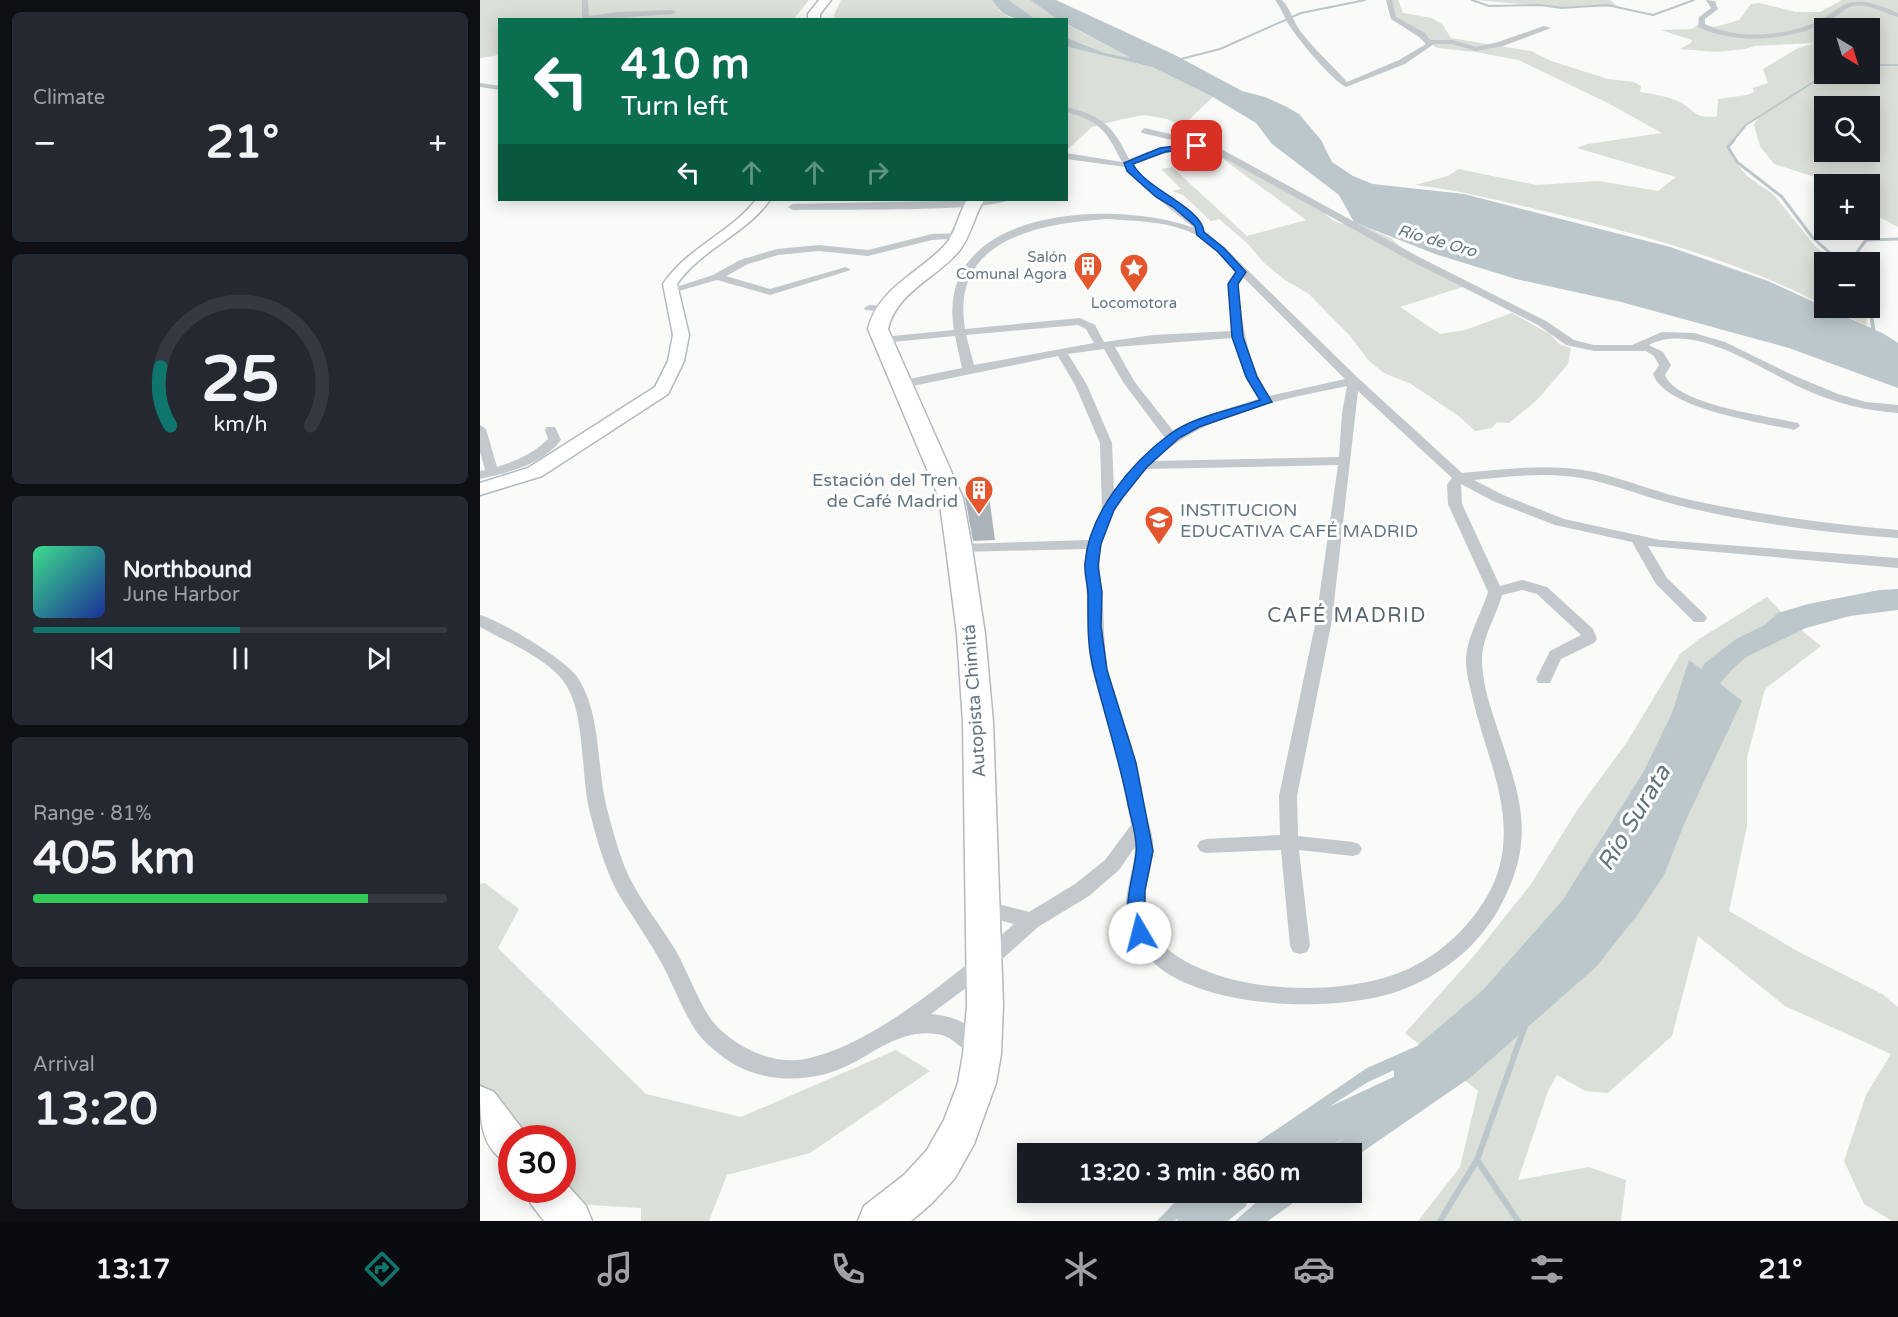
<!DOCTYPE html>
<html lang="en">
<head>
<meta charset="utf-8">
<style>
  body { margin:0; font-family:"Varela Round",sans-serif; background:#242831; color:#f1f3f6; height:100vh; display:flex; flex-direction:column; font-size:22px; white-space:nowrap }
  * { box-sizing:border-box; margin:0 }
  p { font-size:20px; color:#9ea1a6 }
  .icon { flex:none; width:33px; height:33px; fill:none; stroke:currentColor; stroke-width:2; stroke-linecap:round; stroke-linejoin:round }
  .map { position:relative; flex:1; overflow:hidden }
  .side { display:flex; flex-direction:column; gap:12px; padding:12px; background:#0d0f14; width:480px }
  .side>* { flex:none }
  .hud { position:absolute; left:18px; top:18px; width:570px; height:183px; border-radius:0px; box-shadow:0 3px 15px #0003; background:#0b6e4f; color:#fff; overflow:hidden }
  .needle { width:39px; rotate:142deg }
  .buttons { position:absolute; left:1334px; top:18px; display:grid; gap:12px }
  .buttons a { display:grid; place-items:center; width:66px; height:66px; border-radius:0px; background:#171b24; box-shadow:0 3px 15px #0003; font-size:30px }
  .speed { position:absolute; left:18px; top:1125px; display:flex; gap:12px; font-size:30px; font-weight:700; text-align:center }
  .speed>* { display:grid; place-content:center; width:78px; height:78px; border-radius:50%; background:#171b24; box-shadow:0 3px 15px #0003; line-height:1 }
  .speed .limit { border:9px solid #d22; background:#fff; color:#111 }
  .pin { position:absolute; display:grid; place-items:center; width:51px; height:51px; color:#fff; margin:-26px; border-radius:12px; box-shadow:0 3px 9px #0006 }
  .me { position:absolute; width:66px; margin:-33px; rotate:352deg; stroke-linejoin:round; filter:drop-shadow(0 0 4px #0008) }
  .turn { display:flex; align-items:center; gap:21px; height:126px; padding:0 24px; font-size:27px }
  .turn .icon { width:78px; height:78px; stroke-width:2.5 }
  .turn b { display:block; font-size:42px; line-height:51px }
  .lanes { display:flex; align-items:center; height:57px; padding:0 24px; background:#0003; justify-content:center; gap:30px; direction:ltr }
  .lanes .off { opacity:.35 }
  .big { font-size:45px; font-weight:800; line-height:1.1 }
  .side .tile { flex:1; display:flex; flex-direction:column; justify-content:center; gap:9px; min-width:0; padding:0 21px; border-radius:9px; background:#242831 }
  .side .dial { align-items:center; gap:0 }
  .dial svg { height:156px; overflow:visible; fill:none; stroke:#363941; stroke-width:7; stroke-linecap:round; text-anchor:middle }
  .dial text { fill:#f1f3f6; stroke:none }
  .song { display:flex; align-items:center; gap:18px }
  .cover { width:72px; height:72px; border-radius:9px; background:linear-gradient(135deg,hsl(150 70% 55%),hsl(230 70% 35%)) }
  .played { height:6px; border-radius:3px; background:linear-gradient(90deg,#0f766e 50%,#363941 50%) }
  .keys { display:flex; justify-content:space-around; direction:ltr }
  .heat { display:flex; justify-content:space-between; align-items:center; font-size:33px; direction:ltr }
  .charge { height:9px; border-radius:4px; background:linear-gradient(90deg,#34c759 81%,#363941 0) }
  .trip { position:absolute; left:537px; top:1143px; width:345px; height:60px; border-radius:0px; background:#171b24; box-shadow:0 3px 15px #0003; font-weight:800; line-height:60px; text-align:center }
  .tabs { display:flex; height:96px; justify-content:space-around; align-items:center; background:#090b0e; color:#9ea1a6 }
  .tabs .icon { width:42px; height:42px }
  .tabs .on { color:#0f766e }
  .tabs b { font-size:27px; color:#f1f3f6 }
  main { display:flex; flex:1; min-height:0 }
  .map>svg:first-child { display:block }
  .green { fill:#dadfd7; fill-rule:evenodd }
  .water { fill:#bbc7cb }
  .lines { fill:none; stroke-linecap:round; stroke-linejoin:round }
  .stream-far3 { stroke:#bbc7cb; stroke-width:2 }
  .stream-far2 { stroke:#bbc7cb; stroke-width:3 }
  .stream-far1 { stroke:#bbc7cb; stroke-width:4 }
  .stream { stroke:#bbc7cb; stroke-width:6 }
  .river { fill:#bbc7cb; fill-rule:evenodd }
  .building { fill:#aab3b9 }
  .secondary-casing { stroke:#b3babf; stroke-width:3 }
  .highway-casing { stroke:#b4b9bd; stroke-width:3 }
  .street { fill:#c3c8cc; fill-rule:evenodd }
  .secondary { fill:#fff; fill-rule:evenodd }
  .highway { fill:#fff; fill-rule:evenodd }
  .route { fill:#1a73e8; stroke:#114b97; stroke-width:1.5 }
  .labels { text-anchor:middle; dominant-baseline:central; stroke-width:6; stroke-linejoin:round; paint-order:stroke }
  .far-poi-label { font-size:15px; fill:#657683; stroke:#fff; text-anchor:end }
  .far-water-label { font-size:16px; font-style:italic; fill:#60757c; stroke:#fff }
  .poi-label { font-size:18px; fill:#657683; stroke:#fff; text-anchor:end }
  .street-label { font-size:18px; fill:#657683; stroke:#fff }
  .neighbourhood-label { font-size:20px; letter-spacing:1.5px; fill:#57646e; stroke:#fff }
  .near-water-label { font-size:24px; font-style:italic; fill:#60757c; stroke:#fff }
</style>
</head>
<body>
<main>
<section class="side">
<div class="tile"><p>Climate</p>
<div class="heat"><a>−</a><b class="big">21°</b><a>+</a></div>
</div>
<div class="tile dial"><svg viewBox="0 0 100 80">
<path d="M14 69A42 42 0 1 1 86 69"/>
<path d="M14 69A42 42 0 0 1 9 39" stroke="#0f766e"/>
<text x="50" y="56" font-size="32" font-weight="700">25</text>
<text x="50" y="72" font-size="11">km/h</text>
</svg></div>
<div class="tile">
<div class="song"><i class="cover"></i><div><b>Northbound</b><p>June Harbor</p></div></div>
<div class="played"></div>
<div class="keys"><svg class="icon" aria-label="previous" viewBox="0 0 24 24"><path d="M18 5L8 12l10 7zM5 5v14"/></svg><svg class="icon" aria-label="pause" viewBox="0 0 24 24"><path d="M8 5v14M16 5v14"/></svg><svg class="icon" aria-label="next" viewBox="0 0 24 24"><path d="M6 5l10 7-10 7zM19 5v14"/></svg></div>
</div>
<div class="tile"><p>Range · 81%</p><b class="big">405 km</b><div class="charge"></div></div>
<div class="tile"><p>Arrival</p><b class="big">13:20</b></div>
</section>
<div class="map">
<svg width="1418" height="1221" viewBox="0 0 1418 1221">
  <rect width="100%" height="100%" fill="#fafaf8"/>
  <g class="green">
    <path d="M0,0H329L314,19L20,20L19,55L0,58Z"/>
    <path d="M361,0H512L519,10L531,19L356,20L354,15Z"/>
    <path d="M529,0H550L577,19H555Z"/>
    <path d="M911,0H918L923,13L952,18L962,24L971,38L1051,51L1071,61L1128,79L1154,82L1161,86L1160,92C1173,94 1185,96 1198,101C1215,109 1214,120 1237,116L1238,99L1267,95L1274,92L1273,88L1288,83L1283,69L1318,48L1336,43L1275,46L1265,49L1237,52L1200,49L1211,43L1212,40L1181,30L1211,29L1218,25L1233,27L1246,24L1259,20L1271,4L1279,3L1316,12H1340L1362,0H1418V227L1389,212V184L1344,186L1338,178L1294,164L1280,146L1274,125L1278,118L1266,125L1248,147L1253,159L1267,176L1294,195L1335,246L1354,262H1344V305C1256,260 1160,234 1064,211C1021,201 979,190 935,185L968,176L979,169L1056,185L1119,181L1178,191L1196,177L1097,148L1108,144L1182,133L1126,102L1038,60L996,52L957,48L915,18ZM1344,28H1389V74H1344ZM1344,106H1389V152H1344Z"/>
    <path d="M996,0H1130L1138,7H1075Z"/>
    <path d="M586,24L653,59L625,53L587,38Z"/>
    <path d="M587,47L672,67L733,97L702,126L687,119L664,115L643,119L612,127L587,150Z"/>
    <path d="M723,144L842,210C853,225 868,226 885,224L897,232L911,238L932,258L989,285L920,307L960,334L985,330L1032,313L1070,334L1079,344L1091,348L1088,364L1057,400L1029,423L1017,422L1012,428L995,431L980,417L931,384L904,373L889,361L870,336L829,294L805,280L783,262L768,244L739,219L731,221L703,195L692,191L701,189L681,169L692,167L767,236L826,220Z"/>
    <path d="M1350,308H1386L1387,326Z"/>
    <path d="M1287,597L1309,620L1341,646L1285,689L1267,758V826L1249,911L1319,952L1402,994L1418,1007V1221H1412L1384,1204L1364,1161L1386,1095L1411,1054L1305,1006L1218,936L1192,1036L1128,1093L1105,1091L1077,1075L1068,1091L1038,1180L1109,1167L1146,1180L1141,1221H938L980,1167L998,1091L925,1033L993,957L1051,884L1098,809L1147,742L1200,654L1219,639Z"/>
    <path d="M5,883L39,909L18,948L166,1094L261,1117L416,1050L450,1071L330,1153L247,1175L229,1221H161V1208L94,1204L82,1190V1138H41L0,1088V884Z"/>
  </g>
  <g class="water">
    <path d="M512,0H529L555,19C534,20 524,18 512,0Z"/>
    <path d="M550,0H576L695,55L762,91L785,97L805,106L819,114L841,140L852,162L873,176L893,184L984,194L1190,247L1288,281L1404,334L1418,343V388L1309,348L1141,302L1036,279L955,254L874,222L859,195L792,144L776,123L733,97L672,67L587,47V38L625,53L651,58L587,24L586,20L577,19Z"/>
    <path d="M1418,589V610L1370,616L1326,628L1229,675L1262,701L1204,824L1184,875L1158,914L1116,967L991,1077L872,1159V1154L844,1153L914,1099V1070L888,1082L777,1153H762L887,1068L937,1046L1003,990L1082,901L1164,771L1192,713L1209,660L1229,675L1298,613L1328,604L1400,590Z"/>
    <path d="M708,1193H726L695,1221H677L693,1204Z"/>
    <path d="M787,1193H827L788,1221H755Z"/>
  </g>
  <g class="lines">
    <g class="stream-far3">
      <path d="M992,0L1009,6L1060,5L1082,8L1127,5L1173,15L1214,0"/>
      <path d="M697,60L740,49L821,13L885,0"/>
      <path d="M1389,65H1418"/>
      <path d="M1252,142L1266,125L1346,74"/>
    </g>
    <g class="stream-far2">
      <path d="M1254,140L1248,147L1257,162L1302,197L1332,237L1360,262"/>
      <path d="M1370,262L1386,240L1418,239"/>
      <path d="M1389,296L1392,322"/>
    </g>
    <path class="stream-far1" d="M1392,320L1394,335"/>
    <g class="stream">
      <path d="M997,1160L1038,1221"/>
      <path d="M960,1221L997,1160L1045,1026"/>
    </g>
    <g class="river">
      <path d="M1295,620L1304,623L1308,629C1301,641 1284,644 1273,652C1246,672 1238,685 1222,713L1212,716L1202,713L1198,706L1225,663L1256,639Z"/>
      <path d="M942,1060L955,1065L960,1077L948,1097L862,1139L841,1154H788L794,1141L836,1113L922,1073L929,1065Z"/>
      <path d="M721,1192H771L766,1206L748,1221H697L703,1207Z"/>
    </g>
  </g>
  <path class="building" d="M508,489L515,540L493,541L484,492Z"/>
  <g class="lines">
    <g class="secondary-casing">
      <path id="secondary" d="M276,200H290C265,235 221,249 197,284L209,335L204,361L188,394L62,476L0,495V483L48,468L175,387L188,361L193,335L183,284C208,247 249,234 276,200Z"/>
    </g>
    <g class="highway-casing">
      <g id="highway">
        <path d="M339,0H351L340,14V20H328V14Z"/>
        <path d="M487,200H504C494,216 491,236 479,251C457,278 417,291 408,329L483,498L492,548L505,634L513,722L523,1005L521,1054L516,1083L494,1144L475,1178L452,1203L431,1221H378L384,1206L424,1175L447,1150L464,1120L478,1083L483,1054L487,1005L483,722L477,634L466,548L459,498L388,329C398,288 438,274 465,245C476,233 478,214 487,200Z"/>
        <path d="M0,1086L14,1092L49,1138H32V1166C0,1150 0,1121 0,1086Z"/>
        <path d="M82,1179L106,1206L112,1221H64L51,1204L45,1190H82Z"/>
      </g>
    </g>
    <g class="street">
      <path d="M102,0H108L109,16L137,12L193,10L196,12L193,14L102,20Z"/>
      <path d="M795,0H802C811,9 813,22 821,32C835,50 852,65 867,82L919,60L946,44L939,37L911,19L906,0H912L916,17L945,33L950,40H972L996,47L1018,42L1064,26L1071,28L1023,46L996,51L972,44H954L925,64L866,87C852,80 821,43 811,28C804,18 802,9 795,0Z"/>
      <path d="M1226,0L1235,1L1238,9L1225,19V24C1258,41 1308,36 1341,20C1352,14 1360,4 1373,2C1389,0 1404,7 1418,13V17C1404,13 1388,3 1373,6C1362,9 1355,19 1345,23C1308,41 1256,45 1218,27L1219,17L1231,8Z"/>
      <path d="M0,83L20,86V90L0,87Z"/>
      <path d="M586,107C623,116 633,126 649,159L667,152L709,144L662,133L661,131L665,128L719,141L721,144L741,149L939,257L1066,321L1094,340L1114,345H1152L1182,332L1214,333L1245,342L1310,374L1358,394L1386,402L1418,405V413C1388,411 1360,404 1333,393C1287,375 1218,320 1169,345L1183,352L1191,365L1185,375C1196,405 1289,416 1318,423L1320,426L1314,430C1280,422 1185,409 1173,374L1179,365L1174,356L1166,351H1114L1086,345L1058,325L931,261L735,153C706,146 680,153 652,164L669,183L722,223L725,232L745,248L878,378L982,473C1026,469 1070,463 1114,472C1148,480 1181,494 1215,501C1282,515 1349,524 1418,530V538C1348,533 1278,524 1209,508C1177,501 1145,488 1112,480C1073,471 1033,476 994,480L1023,495L1084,519L1180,540L1418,558V568L1168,546L1187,578L1224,614L1227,618L1224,622H1214L1176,584L1152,542L1075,525L1013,501L981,484L982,504L1020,586L1042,580L1067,587L1113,629L1117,639L1114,643L1081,659L1070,683H1058L1056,679L1070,651L1101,635L1057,594L1042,590L1022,595C1016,617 1002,637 1002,660C1002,679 1008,700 1014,718C1036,787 1059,831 1023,901C1002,943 967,972 924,989C862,1014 726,1010 675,964C670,959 668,954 664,949C658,943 653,940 650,932C638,904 654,876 655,847L639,870L609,896L558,927L510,970L451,1014C474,1016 499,1026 508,1048L505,1055L498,1058C482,1052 475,1036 456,1034C424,1029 399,1049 373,1063C337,1082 295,1084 259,1067C247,1061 229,1047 220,1036C208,1023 192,982 182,964C169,940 153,918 139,895C125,870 116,837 109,809C101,773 105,715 86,685C71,660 25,641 0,627V615C21,621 87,660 98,678C122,716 116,766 127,809C134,834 141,864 154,886C166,908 183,929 196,951C207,970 221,1008 234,1023C253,1045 288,1063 318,1060C386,1052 482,970 534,924L496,914L494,908L496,902L503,900L549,912L595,884L625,860L651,825L638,756L612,670L605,569L607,549L479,552L472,548L479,544L609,540L622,511L620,443L595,385L578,356L423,388L417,384L419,381L482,368L475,336L402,343L396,340L402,337L474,330C453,206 636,199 714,228L662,186L645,167L586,159V153L642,162C626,131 622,122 586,112ZM626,219C656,221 691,221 718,236C732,245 745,259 756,271L748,284L752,331L673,335L624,342L615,325L600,318L485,329C470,239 558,224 626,219ZM763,277L865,379L789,396C766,359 763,326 758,284ZM598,325L606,329L614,343L494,365L486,335ZM753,338L765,377L778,399L727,415L694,432L654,381L635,347ZM624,349L643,382L685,438L661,458L634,491L632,443L607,385L588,354ZM867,386L862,413L859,457L674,461C727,412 799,400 867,386ZM878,391L972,478L967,485L968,504L1008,592C1001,615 987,636 986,660C986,672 989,684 992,695C1005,757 1040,816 1015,880C997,923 957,960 913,975C844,999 715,993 669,930C654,909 676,866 673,842C672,830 667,819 665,807C660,786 657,765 651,743C643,719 633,695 628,670C624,648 624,626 623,604C622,589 619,573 620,557C622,523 644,493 666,469L858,465L836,620L799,796L800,835L726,839L720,841L717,846L720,851L726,853L801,850L810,946L813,952L820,954L827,952L830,946L819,850L873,856L879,854L882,849L879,844L873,842L818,836L817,796L852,620Z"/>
      <path d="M505,200H528C511,212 345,209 313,210L308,207L313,204Z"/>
      <path d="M481,233L485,234V238L452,240L388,256L339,251L298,255L268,264L246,276L290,289L366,267L371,270L290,295L237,280L192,293L187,290L233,275L260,260L297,249L339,245L388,250L452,234Z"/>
      <path d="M389,305L405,306L410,309L405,312L385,310L384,308Z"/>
      <path d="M0,425L6,429L17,467C36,461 54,453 68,439L65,430L67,427H75L81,440C62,465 29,472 0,479V471L5,470L0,452Z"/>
    </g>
    <use href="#secondary" class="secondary"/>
    <use href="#highway" class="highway"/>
  </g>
  <path class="route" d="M717,143L721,146L720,147L685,152L653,164C665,189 722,207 724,232L744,248L766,272L758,284L763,337L777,377L792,402L719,427L699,438L667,467L643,497L634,510L621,544L618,566L622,592L621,626L627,670L656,763L673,851L665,890V915L669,933L667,938L660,940L654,938C640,909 653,882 656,853C658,838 651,819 648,804C639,759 625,716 614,672C607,647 608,621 608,595C608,585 604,574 605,563C609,513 651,463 690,434C715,416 751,410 780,400L766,377L752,337L748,284L756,272L738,252L717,235L715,226L693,207L676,197L647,171L644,163L680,148Z"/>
  <defs>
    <g id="building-pin" transform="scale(1.5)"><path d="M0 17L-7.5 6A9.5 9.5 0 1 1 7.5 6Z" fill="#e4572e" stroke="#fff"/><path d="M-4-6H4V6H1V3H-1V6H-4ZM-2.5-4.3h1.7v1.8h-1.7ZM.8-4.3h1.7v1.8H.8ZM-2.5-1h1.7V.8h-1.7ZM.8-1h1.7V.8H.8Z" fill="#fff"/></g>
    <g id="sight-pin" transform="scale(1.5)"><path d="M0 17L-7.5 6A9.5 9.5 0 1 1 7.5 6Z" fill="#e4572e" stroke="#fff"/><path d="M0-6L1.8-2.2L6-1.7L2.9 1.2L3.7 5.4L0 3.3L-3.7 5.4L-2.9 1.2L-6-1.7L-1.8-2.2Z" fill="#fff"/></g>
    <g id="school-pin" transform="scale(1.5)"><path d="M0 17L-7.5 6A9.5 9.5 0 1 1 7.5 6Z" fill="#e4572e" stroke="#fff"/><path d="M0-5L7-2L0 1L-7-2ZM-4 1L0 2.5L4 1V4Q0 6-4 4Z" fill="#fff"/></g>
  </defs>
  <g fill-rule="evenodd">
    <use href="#building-pin" x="608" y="266"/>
    <use href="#sight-pin" x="654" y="268"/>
    <use href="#building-pin" x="499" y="490"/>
    <use href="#school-pin" x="679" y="520"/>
  </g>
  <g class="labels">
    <g class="far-poi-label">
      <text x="587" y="257">Salón<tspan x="587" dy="17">Comunal Agora</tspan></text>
      <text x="654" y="303" text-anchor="middle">Locomotora</text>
    </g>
    <g class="far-water-label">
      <text transform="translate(957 241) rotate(16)">Río de Oro</text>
    </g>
    <g class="poi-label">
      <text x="478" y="480">Estación del Tren<tspan x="478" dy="21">de Café Madrid</tspan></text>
      <text x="700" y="510" text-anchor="start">INSTITUCION<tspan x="700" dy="21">EDUCATIVA CAFÉ MADRID</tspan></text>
    </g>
    <g class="street-label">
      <text transform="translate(494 701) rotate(-94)">Autopista Chimitá</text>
    </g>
    <g class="neighbourhood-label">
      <text x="867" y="616">CAFÉ MADRID</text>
    </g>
    <g class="near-water-label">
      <text transform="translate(1154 818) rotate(-59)">Río Surata</text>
    </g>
  </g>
</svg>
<div class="buttons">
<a><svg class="needle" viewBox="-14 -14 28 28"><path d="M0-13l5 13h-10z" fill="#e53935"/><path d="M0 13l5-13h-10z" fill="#9ea1a6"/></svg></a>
<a><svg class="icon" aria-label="search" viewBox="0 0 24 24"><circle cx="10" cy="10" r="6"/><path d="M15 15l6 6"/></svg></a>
<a>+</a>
<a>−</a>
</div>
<div class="speed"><div class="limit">30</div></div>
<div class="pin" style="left:717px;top:146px;background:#d93025"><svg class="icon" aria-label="arrive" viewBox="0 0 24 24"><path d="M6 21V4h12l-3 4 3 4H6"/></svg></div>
<svg class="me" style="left:660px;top:933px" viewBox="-20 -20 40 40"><circle r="19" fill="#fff"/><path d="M0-13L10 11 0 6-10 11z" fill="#1a73e8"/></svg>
<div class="trip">13:20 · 3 min · 860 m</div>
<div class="hud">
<div class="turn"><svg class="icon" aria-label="left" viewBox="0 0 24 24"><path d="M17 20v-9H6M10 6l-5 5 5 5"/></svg><div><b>410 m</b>Turn left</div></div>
<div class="lanes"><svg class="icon" aria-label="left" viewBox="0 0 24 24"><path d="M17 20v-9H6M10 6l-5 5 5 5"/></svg><svg class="icon off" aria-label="ahead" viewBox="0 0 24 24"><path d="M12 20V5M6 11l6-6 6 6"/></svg><svg class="icon off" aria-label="ahead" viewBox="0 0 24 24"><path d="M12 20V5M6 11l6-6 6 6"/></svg><svg class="icon off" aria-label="right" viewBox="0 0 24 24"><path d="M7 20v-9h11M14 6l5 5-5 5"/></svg></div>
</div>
</div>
</main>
<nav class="tabs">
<b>13:17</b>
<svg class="icon on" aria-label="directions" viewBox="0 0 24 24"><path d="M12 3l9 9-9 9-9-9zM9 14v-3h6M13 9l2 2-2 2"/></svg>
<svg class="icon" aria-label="music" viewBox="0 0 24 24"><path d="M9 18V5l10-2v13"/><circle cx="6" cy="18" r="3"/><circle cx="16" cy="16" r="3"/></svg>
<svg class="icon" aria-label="phone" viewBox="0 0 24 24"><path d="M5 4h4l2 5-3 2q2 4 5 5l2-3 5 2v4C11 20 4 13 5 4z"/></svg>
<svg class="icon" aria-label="climate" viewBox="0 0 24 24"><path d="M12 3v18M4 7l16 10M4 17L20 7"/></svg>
<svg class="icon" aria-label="car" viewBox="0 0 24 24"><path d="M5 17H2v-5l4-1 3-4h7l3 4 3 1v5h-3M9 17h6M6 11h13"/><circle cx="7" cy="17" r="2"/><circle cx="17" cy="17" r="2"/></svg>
<svg class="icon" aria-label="filters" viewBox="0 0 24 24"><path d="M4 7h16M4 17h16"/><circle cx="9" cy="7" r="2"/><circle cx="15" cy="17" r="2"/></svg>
<b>21°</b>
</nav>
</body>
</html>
